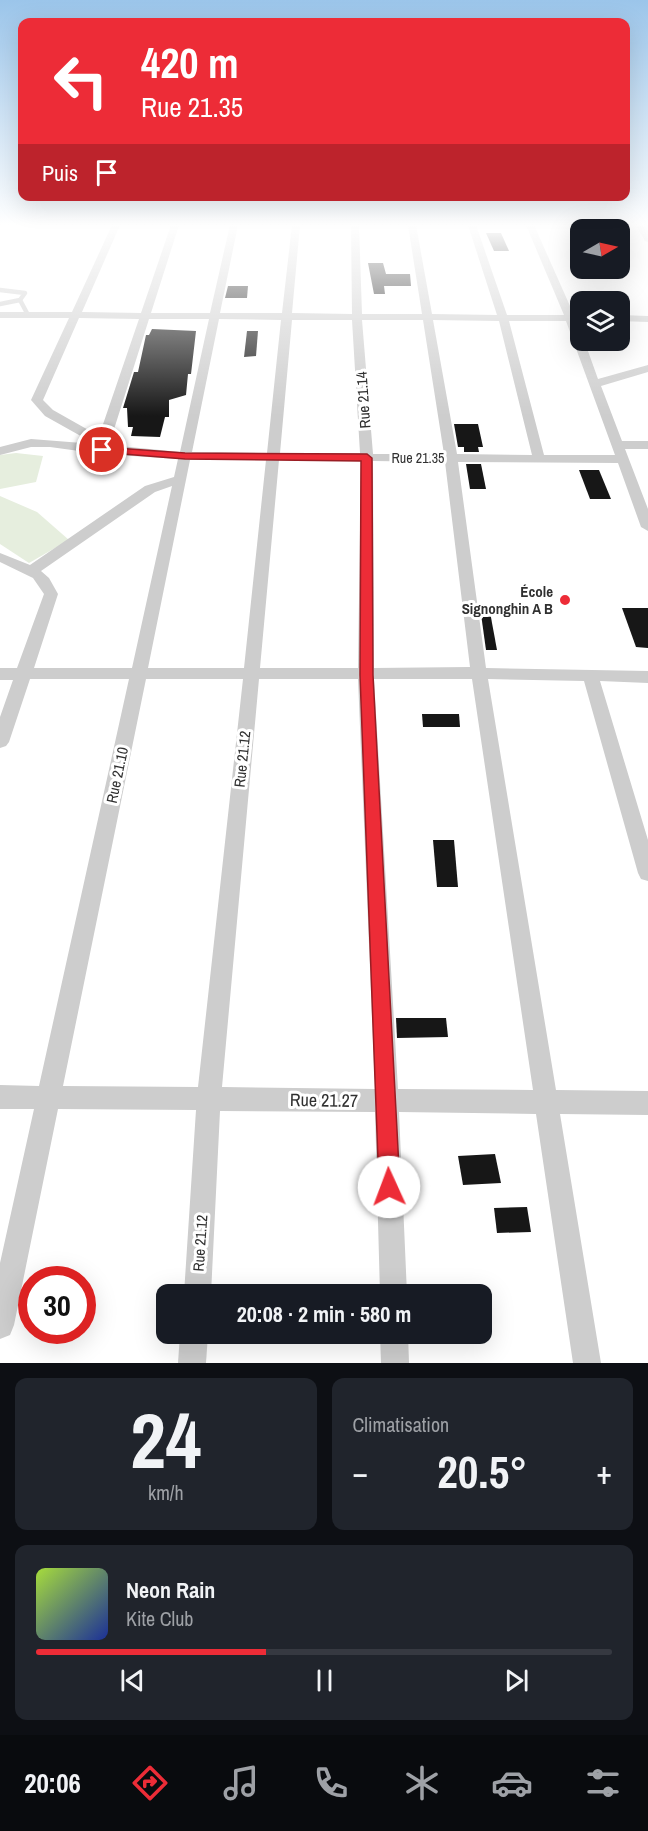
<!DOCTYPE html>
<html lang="fr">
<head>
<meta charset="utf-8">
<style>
  body { margin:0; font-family:"Archivo Narrow",sans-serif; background:#20242c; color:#f1f3f6; height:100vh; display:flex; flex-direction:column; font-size:22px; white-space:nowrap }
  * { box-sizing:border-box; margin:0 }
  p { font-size:20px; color:#9ea1a6 }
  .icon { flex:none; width:33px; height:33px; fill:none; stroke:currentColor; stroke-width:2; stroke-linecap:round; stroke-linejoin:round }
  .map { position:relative; height:1363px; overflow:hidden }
  .drawer { display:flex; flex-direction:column; gap:15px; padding:15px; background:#0d0f14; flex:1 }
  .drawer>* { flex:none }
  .hud { position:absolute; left:18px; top:18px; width:612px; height:183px; border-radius:12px; box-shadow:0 6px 24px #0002; background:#ed2c37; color:#fff; overflow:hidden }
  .needle { width:39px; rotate:81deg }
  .controls { position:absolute; left:570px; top:219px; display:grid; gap:12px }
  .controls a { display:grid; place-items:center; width:60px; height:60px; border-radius:12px; background:#171b24; box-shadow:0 6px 24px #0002; font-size:30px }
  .speed { position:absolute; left:18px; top:1266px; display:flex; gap:12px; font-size:30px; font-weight:700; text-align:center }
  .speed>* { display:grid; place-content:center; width:78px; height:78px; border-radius:50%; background:#171b24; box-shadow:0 6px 24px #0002; line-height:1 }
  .speed .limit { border:9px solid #d22; background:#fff; color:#111 }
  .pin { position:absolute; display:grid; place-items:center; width:51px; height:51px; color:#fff; margin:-26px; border:3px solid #fff; border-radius:50%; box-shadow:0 2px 6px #0007 }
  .me { position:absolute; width:66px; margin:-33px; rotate:358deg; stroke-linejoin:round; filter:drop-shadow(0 0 4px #0008) }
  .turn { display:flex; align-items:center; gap:21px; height:126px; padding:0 24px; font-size:27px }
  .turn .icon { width:78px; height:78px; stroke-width:2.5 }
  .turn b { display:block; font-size:42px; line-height:51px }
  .then { display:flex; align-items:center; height:57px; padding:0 24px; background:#0003; gap:12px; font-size:22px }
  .big { font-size:45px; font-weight:700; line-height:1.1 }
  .drawer .tile { flex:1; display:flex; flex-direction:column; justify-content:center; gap:9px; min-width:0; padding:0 21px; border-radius:12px; background:#20242c }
  .drawer .dial { align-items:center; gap:0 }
  .dial b { font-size:78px; line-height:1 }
  .song { display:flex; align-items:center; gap:18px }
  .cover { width:72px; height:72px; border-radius:9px; background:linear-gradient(135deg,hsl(80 70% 55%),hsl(230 70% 35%)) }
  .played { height:6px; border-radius:3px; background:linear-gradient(90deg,#ed2c37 40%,#363941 40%) }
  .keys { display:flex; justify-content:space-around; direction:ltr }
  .heat { display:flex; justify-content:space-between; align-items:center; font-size:33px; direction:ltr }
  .drawer .tiles { flex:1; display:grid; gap:15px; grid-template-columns:1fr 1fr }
  .tile:last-child { grid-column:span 2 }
  .trip { position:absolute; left:156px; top:1284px; width:336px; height:60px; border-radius:12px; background:#171b24; box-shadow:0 6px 24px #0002; font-weight:700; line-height:60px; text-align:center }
  .menu { display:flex; height:96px; justify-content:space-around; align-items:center; background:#090b0e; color:#9ea1a6 }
  .menu .icon { width:42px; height:42px }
  .menu .on { color:#ed2c37 }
  .menu b { font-size:27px; color:#f1f3f6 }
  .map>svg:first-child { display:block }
  .green { fill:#e6eede }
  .building { fill:#171717 }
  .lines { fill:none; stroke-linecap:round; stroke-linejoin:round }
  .service { stroke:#cdcdcd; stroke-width:4.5 }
  .minor { fill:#cdcdcd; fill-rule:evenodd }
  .route { fill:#ed2c37; stroke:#9a1d24; stroke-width:1.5 }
  .poi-dot { fill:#ed2c37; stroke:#fff; stroke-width:2 }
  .labels { text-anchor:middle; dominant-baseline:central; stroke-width:6; stroke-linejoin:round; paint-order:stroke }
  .far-street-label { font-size:14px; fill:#303030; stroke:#fff }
  .street-label { font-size:15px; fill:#303030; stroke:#fff }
  .poi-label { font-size:15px; font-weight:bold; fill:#303030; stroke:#fff; text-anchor:end }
  .near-street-label { font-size:18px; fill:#303030; stroke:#fff }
</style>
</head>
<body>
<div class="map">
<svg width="648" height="1363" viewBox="0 0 648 1363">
  <rect width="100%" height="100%" fill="#fff"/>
  <g class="green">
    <path d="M16,453L43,456L36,482L0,489V455Z"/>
    <path d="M0,496L37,512L69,540L29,563L0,544Z"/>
  </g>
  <g class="building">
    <path d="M486,233H501L509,251H494Z"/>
    <path d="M368,263H383L386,274H410L411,286H384L385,294H374Z"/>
    <path d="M228,286H248L247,298H225Z"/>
    <path d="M152,329L196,331L191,374H188L186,395L169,400V417H165L160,437L131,436L133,427H128L127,408H123L134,372H138L146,335H149Z"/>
    <path d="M247,331H258L256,356L244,357Z"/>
    <path d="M454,424H478L483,447H478L479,452H464V447H458Z"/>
    <path d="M466,464H481L486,489H470Z"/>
    <path d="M579,470H599L611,499H590Z"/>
    <path d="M622,608H648V648L636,647Z"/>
    <path d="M490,612L497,650H486L481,614Z"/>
    <path d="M422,714H459L460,727H423Z"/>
    <path d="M433,840H454L458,887H437Z"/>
    <path d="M396,1018H446L448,1037L397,1038Z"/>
    <path d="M495,1154L501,1183L463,1185L458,1156Z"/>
    <path d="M527,1207L531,1232L497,1233L494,1208Z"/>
  </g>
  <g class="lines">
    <g class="service">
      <path d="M0,290L25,293L20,300L0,304"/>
      <path d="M20,300L28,315"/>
    </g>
    <g class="minor">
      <path d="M112,225H120L82,312L141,313L171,225H179L151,313H210L230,225H238L220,313H282L292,225H300L292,313L352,314L351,225H359L362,314H422L408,225H416L432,314L497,315L468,225H476L507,315H564L526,225H534L574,315H580V321H576L580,340H584L598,379L648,365V372L601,386L622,441H648V449H625L648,509V531L641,527L618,463L458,462L486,668L648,671V683L600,681L648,840V881L641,879L638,873L584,681L488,679L556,1090L648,1091V1115L560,1114L601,1363H573L536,1114L399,1112L407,1294H380L375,1112L220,1111L211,1294H184L196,1110L58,1109L14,1325L10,1335L0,1339V1263L34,1109H0V1085L39,1086L129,679H30L9,742L6,746L0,748V717L13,680H0V668H17L44,594L33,578L0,562V553L30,565L145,486L174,477L178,459L101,454L50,447H31L0,455V447L31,439L95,444L45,416L31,400L69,318H0V312H72ZM79,318L139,319L99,436L53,410L43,400ZM149,319H209L180,452L109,445ZM219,319L281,320L267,453L192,452ZM292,320H352L360,453H280ZM362,320H423L444,454H373ZM433,320L499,321L532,455L457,454ZM509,321H566L615,455H544ZM190,460H266L244,668H148ZM279,460L361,461L358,668H260ZM373,461L445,462L470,667L374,668ZM172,486L132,668H34L58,594L49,578L41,571L155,492ZM146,679H243L198,1087L63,1086ZM259,679H358L375,1089L222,1087ZM374,679H472L533,1090L398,1089Z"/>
      <path d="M636,225H644L648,231V242L645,241Z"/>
      <path d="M620,315L648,316V322L620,321Z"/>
      <path d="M180,1334H208L206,1363H178Z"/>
      <path d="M380,1334H408L409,1363H381Z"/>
    </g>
  </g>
  <linearGradient id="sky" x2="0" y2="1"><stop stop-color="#9bc5ea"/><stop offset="0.54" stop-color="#fff"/><stop offset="1" stop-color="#fff" stop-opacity="0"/></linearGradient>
  <rect width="648" height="416" fill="url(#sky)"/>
  <path class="route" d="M102,447L185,453L367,454L372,458L373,675L400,1187L397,1194L389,1198L382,1194L379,1187L360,675L361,461L185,459L98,452V448Z"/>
  <circle class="poi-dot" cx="565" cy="600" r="6"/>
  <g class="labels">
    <g class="far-street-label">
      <text x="418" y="458">Rue 21.35</text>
    </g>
    <g class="street-label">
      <text transform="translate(363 400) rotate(-94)">Rue 21.14</text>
      <text transform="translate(242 759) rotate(-84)">Rue 21.12</text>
      <text transform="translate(117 775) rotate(-78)">Rue 21.10</text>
      <text transform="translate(200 1243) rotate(-86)">Rue 21.12</text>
    </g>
    <g class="poi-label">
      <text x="553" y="591">École<tspan x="553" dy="17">Signonghin A B</tspan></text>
    </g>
    <g class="near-street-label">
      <text transform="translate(324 1100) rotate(1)">Rue 21.27</text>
    </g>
  </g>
</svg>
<div class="controls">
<a><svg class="needle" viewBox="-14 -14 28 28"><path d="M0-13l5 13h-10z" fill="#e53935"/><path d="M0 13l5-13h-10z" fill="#9ea1a6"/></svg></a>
<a><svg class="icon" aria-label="layers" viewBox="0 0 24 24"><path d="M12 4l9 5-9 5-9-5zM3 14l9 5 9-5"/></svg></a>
</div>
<div class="speed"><div class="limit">30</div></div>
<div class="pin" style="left:102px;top:450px;background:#d93025"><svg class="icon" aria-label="arrive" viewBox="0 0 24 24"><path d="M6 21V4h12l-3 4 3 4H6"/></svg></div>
<svg class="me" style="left:389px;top:1187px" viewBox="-20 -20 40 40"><circle r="19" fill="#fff"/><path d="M0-13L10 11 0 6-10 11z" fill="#ed2c37"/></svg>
<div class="trip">20:08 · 2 min · 580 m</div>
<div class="hud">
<div class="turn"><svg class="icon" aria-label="left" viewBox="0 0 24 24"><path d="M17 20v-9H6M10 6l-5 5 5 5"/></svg><div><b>420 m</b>Rue 21.35</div></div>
<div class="then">Puis<svg class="icon" aria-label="arrive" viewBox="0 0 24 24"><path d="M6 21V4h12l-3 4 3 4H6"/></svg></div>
</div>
</div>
<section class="drawer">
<div class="tiles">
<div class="tile dial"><b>24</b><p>km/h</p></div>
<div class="tile"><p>Climatisation</p>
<div class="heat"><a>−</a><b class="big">20.5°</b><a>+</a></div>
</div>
<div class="tile">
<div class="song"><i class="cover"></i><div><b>Neon Rain</b><p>Kite Club</p></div></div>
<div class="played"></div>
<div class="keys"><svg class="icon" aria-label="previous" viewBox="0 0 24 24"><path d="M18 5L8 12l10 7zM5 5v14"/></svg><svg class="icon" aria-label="pause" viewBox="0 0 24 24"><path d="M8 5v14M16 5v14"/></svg><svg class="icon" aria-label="next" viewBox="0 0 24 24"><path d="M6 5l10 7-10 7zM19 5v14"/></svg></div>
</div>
</div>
</section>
<nav class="menu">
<b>20:06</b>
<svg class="icon on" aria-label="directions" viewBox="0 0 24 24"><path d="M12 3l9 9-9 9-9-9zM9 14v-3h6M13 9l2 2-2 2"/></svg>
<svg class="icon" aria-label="music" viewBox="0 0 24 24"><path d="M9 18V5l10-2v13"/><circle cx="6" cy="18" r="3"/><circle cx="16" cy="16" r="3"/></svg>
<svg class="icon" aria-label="phone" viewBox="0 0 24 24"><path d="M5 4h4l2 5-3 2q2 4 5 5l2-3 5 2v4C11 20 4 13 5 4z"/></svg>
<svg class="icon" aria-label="climate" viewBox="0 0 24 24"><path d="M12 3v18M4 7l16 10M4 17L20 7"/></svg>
<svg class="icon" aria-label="car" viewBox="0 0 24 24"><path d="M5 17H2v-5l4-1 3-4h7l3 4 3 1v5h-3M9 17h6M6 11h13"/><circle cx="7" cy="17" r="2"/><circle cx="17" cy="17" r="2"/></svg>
<svg class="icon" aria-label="filters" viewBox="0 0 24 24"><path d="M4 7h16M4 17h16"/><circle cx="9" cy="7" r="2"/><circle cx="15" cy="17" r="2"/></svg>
</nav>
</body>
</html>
